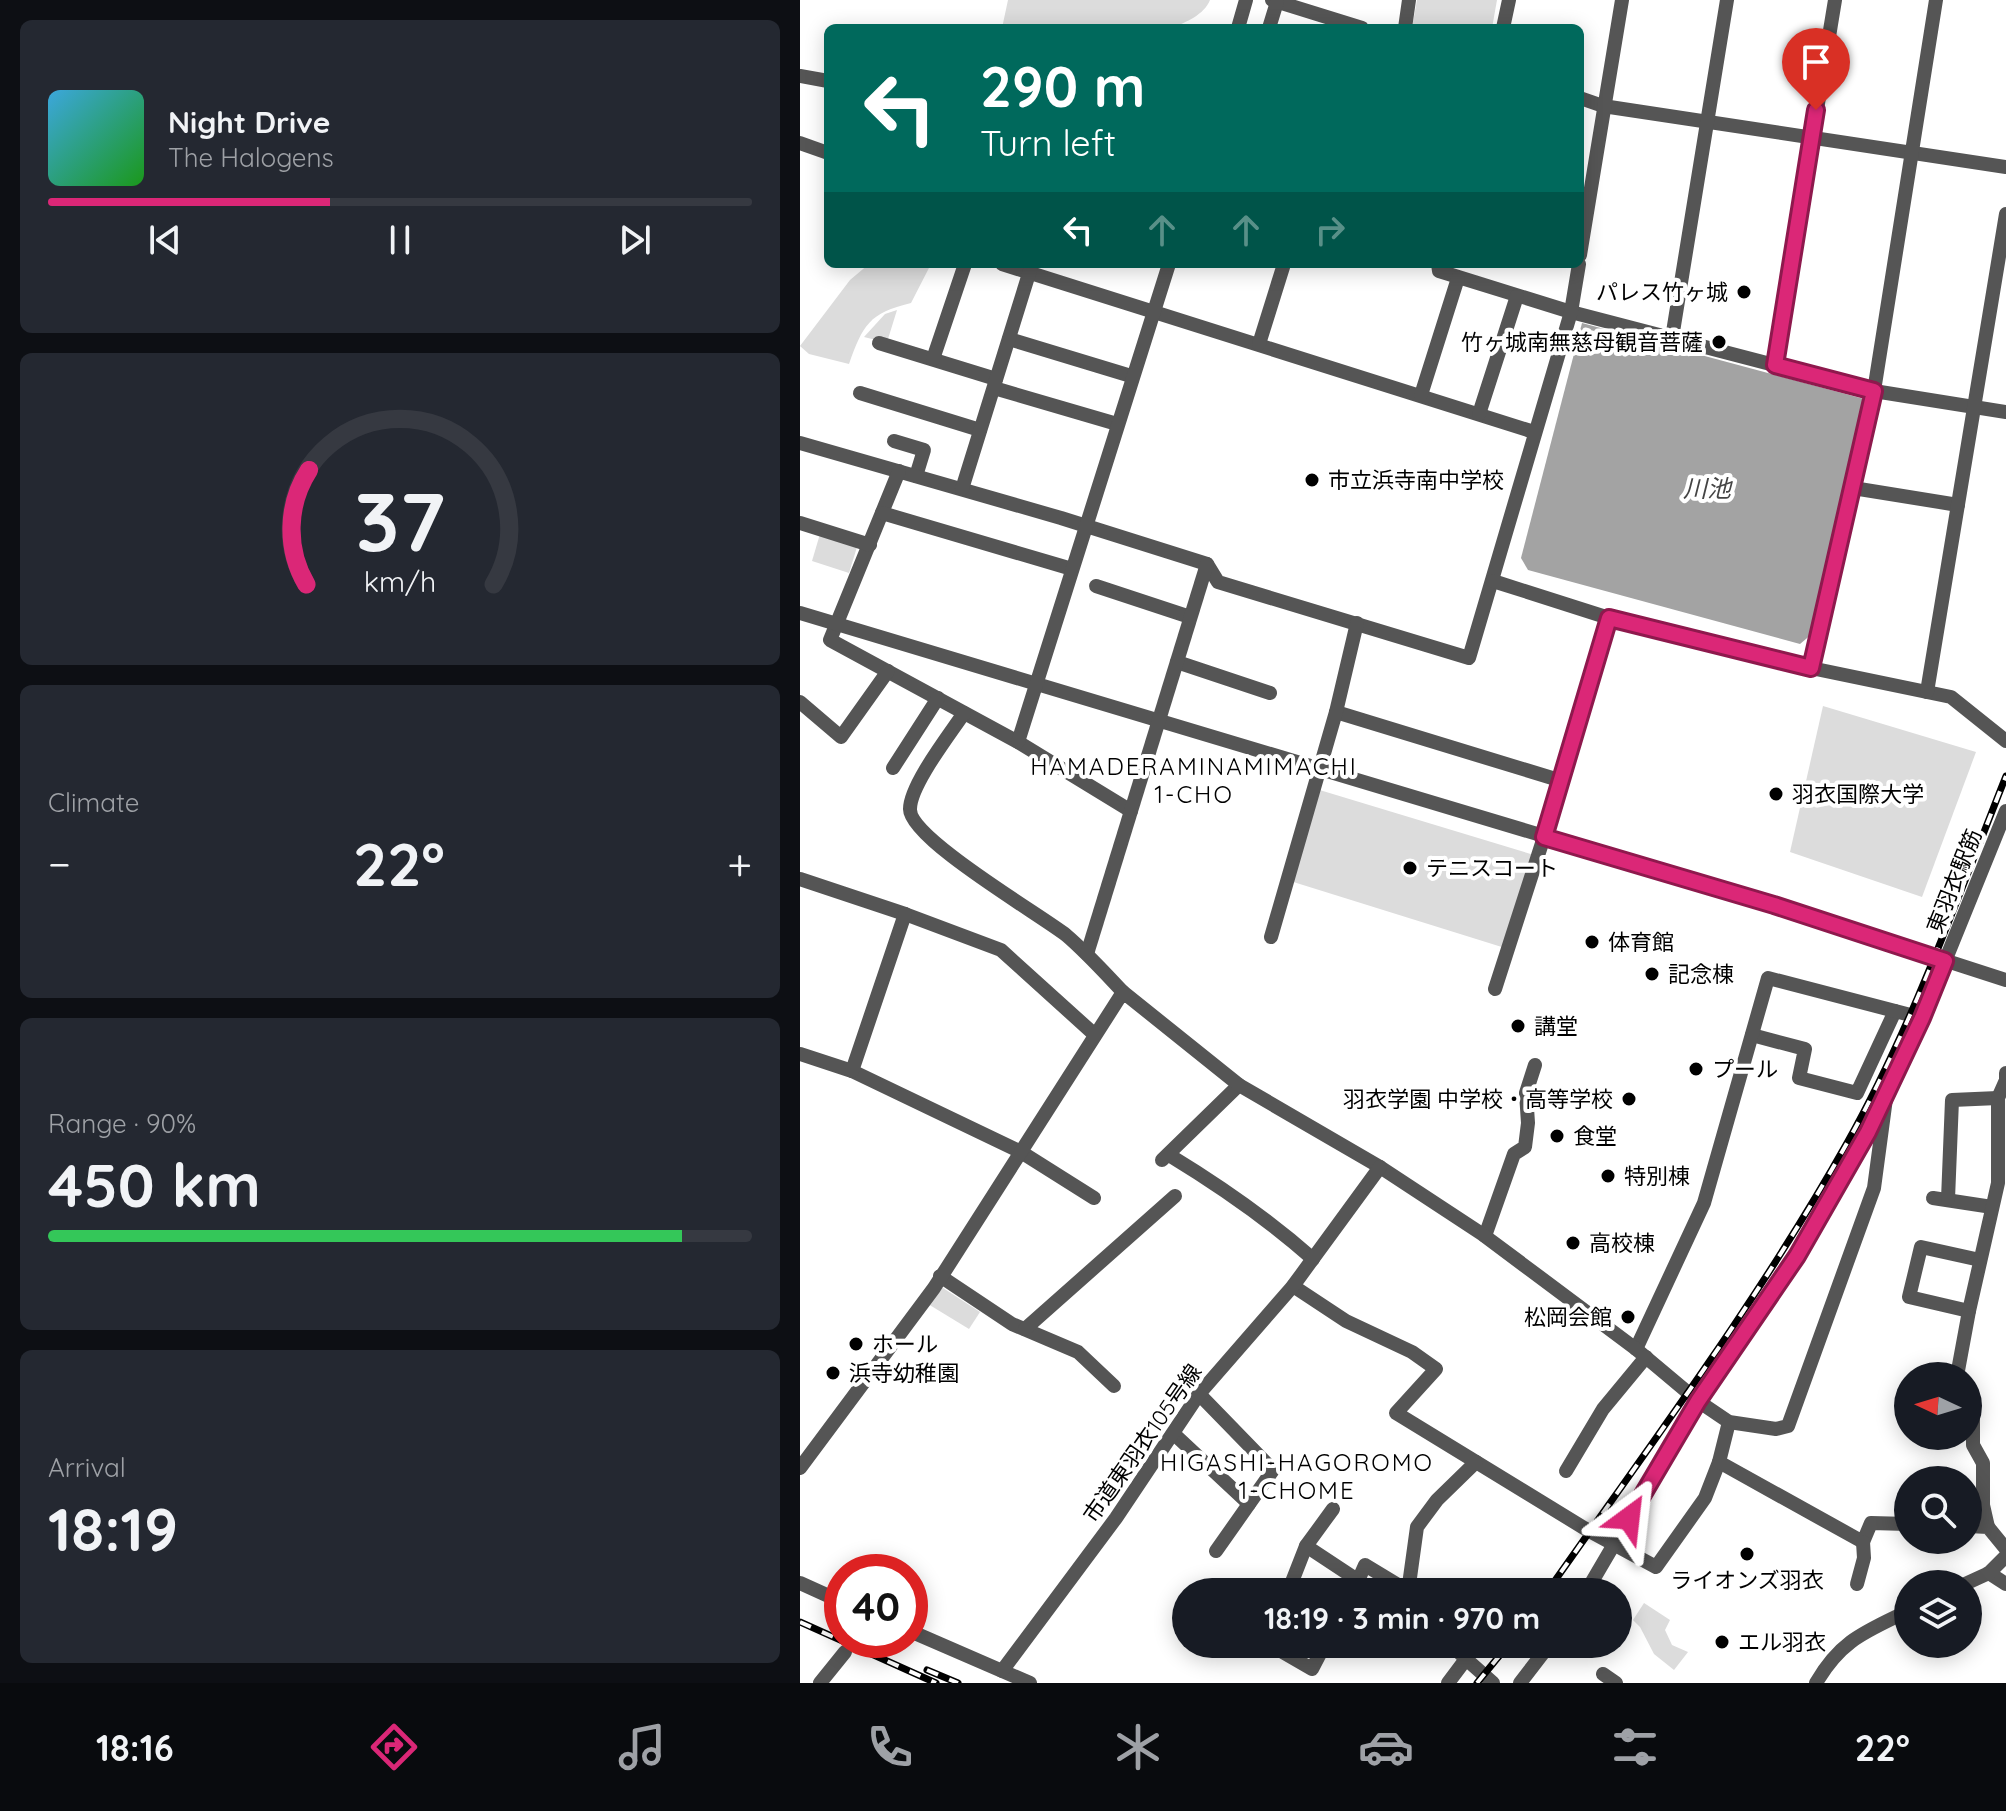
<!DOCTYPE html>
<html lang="en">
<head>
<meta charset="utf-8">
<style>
  body { margin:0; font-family:Quicksand,"Noto Sans JP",sans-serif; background:#242831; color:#f1f3f6; height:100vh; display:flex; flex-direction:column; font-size:30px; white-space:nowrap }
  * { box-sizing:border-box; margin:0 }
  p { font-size:26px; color:#9ea1a6 }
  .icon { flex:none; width:44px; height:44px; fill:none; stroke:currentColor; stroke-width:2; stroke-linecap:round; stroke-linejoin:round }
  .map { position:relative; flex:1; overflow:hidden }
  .drawer { display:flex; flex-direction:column; gap:20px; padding:20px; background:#0d0f14; width:800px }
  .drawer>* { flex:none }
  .hud { position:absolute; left:24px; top:24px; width:760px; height:244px; border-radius:12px; box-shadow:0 4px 20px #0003; background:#00695c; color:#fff; overflow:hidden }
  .needle { width:52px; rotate:274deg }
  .controls { position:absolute; left:1094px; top:1362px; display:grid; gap:16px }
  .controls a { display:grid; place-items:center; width:88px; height:88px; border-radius:50%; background:#171b24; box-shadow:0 4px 20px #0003; font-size:40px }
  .speed { position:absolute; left:24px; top:1554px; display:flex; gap:16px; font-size:40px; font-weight:700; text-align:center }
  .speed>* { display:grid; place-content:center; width:104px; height:104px; border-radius:50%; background:#171b24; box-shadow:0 4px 20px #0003; line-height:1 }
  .speed .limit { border:12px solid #d22; background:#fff; color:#111 }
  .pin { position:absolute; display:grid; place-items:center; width:68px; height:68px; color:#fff; margin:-82px -34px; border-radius:50% 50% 50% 0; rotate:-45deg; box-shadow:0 0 8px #0007 }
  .pin .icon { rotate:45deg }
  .me { position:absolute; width:88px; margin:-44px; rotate:30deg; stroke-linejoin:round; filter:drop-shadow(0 0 6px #0008) }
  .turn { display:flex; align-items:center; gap:28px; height:168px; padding:0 24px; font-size:36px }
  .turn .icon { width:104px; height:104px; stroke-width:2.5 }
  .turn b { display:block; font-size:56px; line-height:68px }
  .lanes { display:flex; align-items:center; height:76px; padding:0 24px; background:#0003; justify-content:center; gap:40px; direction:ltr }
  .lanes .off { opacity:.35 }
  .big { font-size:60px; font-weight:700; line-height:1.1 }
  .drawer .card { flex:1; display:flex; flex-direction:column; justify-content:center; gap:12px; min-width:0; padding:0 28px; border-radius:12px; background:#242831 }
  .drawer .dial { align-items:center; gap:0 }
  .dial svg { height:208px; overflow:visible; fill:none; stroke:#363941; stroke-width:7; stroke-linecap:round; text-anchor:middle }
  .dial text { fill:#f1f3f6; stroke:none }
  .song { display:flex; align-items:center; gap:24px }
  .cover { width:96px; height:96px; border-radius:12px; background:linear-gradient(135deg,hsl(200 70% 55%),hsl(120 70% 35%)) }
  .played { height:8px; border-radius:4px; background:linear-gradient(90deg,#db2777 40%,#363941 40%) }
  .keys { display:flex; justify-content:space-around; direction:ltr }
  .heat { display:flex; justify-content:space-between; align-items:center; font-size:44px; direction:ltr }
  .charge { height:12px; border-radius:6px; background:linear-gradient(90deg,#34c759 90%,#363941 0) }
  .trip { position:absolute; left:372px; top:1578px; width:460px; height:80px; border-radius:40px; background:#171b24; box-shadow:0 4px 20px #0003; font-weight:700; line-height:80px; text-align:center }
  .tabs { display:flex; height:128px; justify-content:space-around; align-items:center; background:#090b0e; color:#9ea1a6 }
  .tabs .icon { width:56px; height:56px }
  .tabs .active { color:#db2777 }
  .tabs b { font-size:36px; color:#f1f3f6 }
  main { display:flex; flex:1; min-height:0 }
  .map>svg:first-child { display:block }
  .green { fill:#dcdcdc }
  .water { fill:#a3a3a3 }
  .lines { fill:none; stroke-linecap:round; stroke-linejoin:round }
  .minor { stroke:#555; stroke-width:14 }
  .rail-casing { stroke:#000; stroke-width:7 }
  .rail { stroke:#fff; stroke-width:4; stroke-dasharray:12; stroke-linecap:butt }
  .route-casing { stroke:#8e194d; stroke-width:20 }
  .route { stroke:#db2777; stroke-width:14 }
  .poi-dot { fill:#000; stroke:#fff; stroke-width:3 }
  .labels { text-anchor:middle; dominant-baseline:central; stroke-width:8; stroke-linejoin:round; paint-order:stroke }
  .poi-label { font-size:22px; fill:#000; stroke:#fff; text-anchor:start }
  .street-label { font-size:22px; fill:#000; stroke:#fff }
  .water-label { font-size:24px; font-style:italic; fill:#444; stroke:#fff }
  .neighbourhood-label { font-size:24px; letter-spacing:2px; fill:#000; stroke:#fff }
</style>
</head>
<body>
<main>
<section class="drawer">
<div class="card">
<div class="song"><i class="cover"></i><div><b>Night Drive</b><p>The Halogens</p></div></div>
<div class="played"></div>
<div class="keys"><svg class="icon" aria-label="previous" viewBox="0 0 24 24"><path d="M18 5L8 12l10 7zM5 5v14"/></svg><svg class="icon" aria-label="pause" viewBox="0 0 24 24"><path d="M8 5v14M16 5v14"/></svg><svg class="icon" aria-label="next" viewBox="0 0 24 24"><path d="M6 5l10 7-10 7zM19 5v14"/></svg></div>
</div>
<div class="card dial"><svg viewBox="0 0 100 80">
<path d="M14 69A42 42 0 1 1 86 69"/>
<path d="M14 69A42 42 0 0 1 15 25" stroke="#db2777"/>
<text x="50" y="56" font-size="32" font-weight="700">37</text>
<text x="50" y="72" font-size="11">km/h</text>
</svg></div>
<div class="card"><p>Climate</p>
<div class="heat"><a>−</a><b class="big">22°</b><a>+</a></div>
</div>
<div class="card"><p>Range · 90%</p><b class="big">450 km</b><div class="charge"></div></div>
<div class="card"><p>Arrival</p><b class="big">18:19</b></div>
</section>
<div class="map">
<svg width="1206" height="1683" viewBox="0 0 1206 1683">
  <rect width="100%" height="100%" fill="#fff"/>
  <g class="green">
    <path d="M208,0H410C404,15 386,22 372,28H202Z"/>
    <path d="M617,0H697L692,28H612Z"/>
    <path d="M69,264H131L111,303C69,313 63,325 49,364L9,354L0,346L50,280Z"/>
    <path d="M97,310L88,339L78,336L76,340L64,337L85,314Z"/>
    <path d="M20,534L57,547L49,573L12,561Z"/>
    <path d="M1023,706L1176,752L1122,897L990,852Z"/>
    <path d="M513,788L734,855L705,948L487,880Z"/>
    <path d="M140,1286L180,1312L169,1329L128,1304Z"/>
    <path d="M844,1603L870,1620L865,1630L872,1645L888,1652L874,1670L854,1654L840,1627L833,1620Z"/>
  </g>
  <path class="water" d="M782,323L1064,399L1013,633L1000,644L728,570L721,558Z"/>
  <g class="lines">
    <g class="minor">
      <path d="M472,0L562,28"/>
      <path d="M438,28L446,0"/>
      <path d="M469,28L477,2"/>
      <path d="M605,28L609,0"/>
      <path d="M703,28L709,0"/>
      <path d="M0,76L28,81"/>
      <path d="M780,98L803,106L1206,167"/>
      <path d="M0,143L28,153"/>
      <path d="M780,255L822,0"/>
      <path d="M202,264L734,432"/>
      <path d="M638,264L639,271L771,312L1074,391L1206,412"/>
      <path d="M872,338L927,0"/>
      <path d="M209,339L331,376"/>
      <path d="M79,343L196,379"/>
      <path d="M459,344L484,264"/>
      <path d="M133,359L165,264"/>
      <path d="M975,365L1035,0"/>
      <path d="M194,388L317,424"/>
      <path d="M60,393L180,430"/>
      <path d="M621,395L658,278"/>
      <path d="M679,414L717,296"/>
      <path d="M94,441L124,450L116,476"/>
      <path d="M0,443L261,518L407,564L418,582L669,658L771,312L779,264"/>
      <path d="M99,471L30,640L218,742L331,811"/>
      <path d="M1053,488L1158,505"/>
      <path d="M162,489L232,264"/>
      <path d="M82,513L272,569"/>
      <path d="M0,523L70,545"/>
      <path d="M693,581L809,618L1011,668L1151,697L1206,741"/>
      <path d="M296,586L390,617"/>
      <path d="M0,613L974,905L1206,980"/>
      <path d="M377,662L470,693"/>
      <path d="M1011,668L1074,391L1136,0"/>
      <path d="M1127,692L1206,214"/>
      <path d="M0,702L41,737L88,671"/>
      <path d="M536,712L762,781"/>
      <path d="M164,713C150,734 110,785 110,809C109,838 239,914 266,935C286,952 304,972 323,992"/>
      <path d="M218,742L369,264"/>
      <path d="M93,768L138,698"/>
      <path d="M0,879L105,914L201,950L295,1035"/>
      <path d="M471,937L536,712L557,623"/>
      <path d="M287,954L407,564"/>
      <path d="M695,989L762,781L809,618"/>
      <path d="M952,1035L1005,1049L999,1078L1057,1093L1095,1011"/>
      <path d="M0,1054L52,1071L221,1152L294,1198"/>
      <path d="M52,1071L105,914"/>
      <path d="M369,1155C420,1186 468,1219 513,1259"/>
      <path d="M362,1160L439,1085"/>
      <path d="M1133,1198L1192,1207"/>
      <path d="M1148,1199L1152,1100L1198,1098"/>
      <path d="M685,1236L714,1154L725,1147L728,1123L726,1093L735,1065"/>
      <path d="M140,1276L212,1324L278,1352L314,1386"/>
      <path d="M493,1286L546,1321L612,1352L636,1369L596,1413L784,1528L856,1567L905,1498L919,1462"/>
      <path d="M1169,1311L1109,1297L1121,1247L1180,1260"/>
      <path d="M225,1329L375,1196"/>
      <path d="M836,1349L904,1203L968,978L1122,1018"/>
      <path d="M1157,1376L1169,1311L1198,1183V1098L1206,1080V1073"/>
      <path d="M399,1394L473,1470L416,1551"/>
      <path d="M1168,1394L1173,1405V1445L1183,1463V1505L1188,1527"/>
      <path d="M929,1422L919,1462L1063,1542L1071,1523L1108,1524"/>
      <path d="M374,1434L449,1504"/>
      <path d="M0,1468L134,1288L323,992L439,1085L580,1167L682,1234L836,1349L898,1401L929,1422L976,1429L988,1426L1074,1188L1087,1091"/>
      <path d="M766,1471L803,1409L846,1357"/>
      <path d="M1168,1526L1188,1527L1206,1549"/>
      <path d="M506,1546L559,1581"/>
      <path d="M1189,1573L1206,1584"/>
      <path d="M0,1583L42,1602"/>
      <path d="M1057,1584L1064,1558L1063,1542"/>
      <path d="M1165,1584L1189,1573L1206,1556"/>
      <path d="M488,1592L506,1546L533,1509"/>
      <path d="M553,1592L565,1565L608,1591"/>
      <path d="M608,1592L617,1527L637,1500L676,1462"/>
      <path d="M786,1592L898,1401L997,1256L1068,1132L1122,1018L1206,811"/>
      <path d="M110,1631L230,1683"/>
      <path d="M469,1644L512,1669L525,1644"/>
      <path d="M666,1659L693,1683"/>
      <path d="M202,1671L316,1518L399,1394L493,1286L580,1167"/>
      <path d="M803,1674L816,1683"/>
      <path d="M20,1683L45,1652"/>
      <path d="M648,1683L666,1659L650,1644"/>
      <path d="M720,1683L750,1644"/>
      <path d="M1016,1683C1041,1640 1065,1632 1108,1611"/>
    </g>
    <g class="rail-casing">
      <g id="rail">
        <path d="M747,1592C850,1445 959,1300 1047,1143C1112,1027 1157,899 1206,776"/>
        <path d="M0,1622L136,1683"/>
        <path d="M127,1670L158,1683"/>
        <path d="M677,1683L709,1644"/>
      </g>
    </g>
    <use href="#rail" class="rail"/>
  </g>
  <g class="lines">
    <g class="route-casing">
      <path id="route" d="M829,1518L898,1401L997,1256L1068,1132L1122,1018L1145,961L974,905L744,837L809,618L1011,668L1074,391L975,365L1016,110"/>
    </g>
    <use href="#route" class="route"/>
  </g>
  <g class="poi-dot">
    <circle cx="944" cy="292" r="8"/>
    <circle cx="919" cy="342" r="8"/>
    <circle cx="512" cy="480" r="8"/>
    <circle cx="976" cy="794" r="8"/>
    <circle cx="610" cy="868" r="8"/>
    <circle cx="792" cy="942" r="8"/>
    <circle cx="852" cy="974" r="8"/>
    <circle cx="718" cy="1026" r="8"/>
    <circle cx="896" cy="1069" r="8"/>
    <circle cx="829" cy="1099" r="8"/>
    <circle cx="757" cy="1136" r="8"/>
    <circle cx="808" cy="1176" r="8"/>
    <circle cx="773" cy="1243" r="8"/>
    <circle cx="828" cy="1317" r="8"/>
    <circle cx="56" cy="1344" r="8"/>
    <circle cx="33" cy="1373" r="8"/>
    <circle cx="947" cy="1554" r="8"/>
    <circle cx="922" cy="1642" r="8"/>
  </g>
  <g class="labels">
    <g class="poi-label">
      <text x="928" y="292" text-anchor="end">パレス竹ヶ城</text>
      <text x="903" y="342" text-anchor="end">竹ヶ城南無慈母観音菩薩</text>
      <text x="528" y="480">市立浜寺南中学校</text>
      <text x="992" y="794">羽衣国際大学</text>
      <text x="626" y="868">テニスコート</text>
      <text x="808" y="942">体育館</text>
      <text x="868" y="974">記念棟</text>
      <text x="734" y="1026">講堂</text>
      <text x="912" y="1069">プール</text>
      <text x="813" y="1099" text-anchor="end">羽衣学園 中学校・高等学校</text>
      <text x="773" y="1136">食堂</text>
      <text x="824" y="1176">特別棟</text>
      <text x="789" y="1243">高校棟</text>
      <text x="812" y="1317" text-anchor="end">松岡会館</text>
      <text x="72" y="1344">ホール</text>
      <text x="49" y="1373">浜寺幼稚園</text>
      <text x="947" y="1580" text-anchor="middle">ライオンズ羽衣</text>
      <text x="938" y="1642">エル羽衣</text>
    </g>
    <g class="street-label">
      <text transform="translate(1154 881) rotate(-68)">東羽衣駅筋</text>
      <text transform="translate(342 1443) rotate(-55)">市道東羽衣105号線</text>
    </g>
    <g class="water-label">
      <text x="907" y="488">川池</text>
    </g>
    <g class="neighbourhood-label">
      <text x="394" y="766">HAMADERAMINAMIMACHI<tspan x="394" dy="28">1-CHO</tspan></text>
      <text x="497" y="1462">HIGASHI-HAGOROMO<tspan x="497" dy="28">1-CHOME</tspan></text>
    </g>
  </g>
</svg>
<div class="controls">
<a><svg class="needle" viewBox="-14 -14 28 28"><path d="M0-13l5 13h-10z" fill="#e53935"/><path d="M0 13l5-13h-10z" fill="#9ea1a6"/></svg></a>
<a><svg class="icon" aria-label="search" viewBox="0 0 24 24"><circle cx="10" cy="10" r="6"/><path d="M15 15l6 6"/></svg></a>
<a><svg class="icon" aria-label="layers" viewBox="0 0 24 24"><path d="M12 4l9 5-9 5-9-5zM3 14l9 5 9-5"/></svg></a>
</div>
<div class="speed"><div class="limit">40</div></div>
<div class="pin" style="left:1016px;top:110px;background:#d93025"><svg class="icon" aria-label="arrive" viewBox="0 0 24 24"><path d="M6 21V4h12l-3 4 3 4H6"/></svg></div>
<svg class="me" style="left:829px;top:1518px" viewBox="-20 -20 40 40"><path d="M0-17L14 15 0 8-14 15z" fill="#db2777" stroke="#fff" stroke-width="4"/></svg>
<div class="trip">18:19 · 3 min · 970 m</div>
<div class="hud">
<div class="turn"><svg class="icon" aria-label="left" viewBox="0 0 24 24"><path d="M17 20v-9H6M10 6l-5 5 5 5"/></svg><div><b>290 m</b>Turn left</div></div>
<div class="lanes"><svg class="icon" aria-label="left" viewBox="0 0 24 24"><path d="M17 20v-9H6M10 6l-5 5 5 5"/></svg><svg class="icon off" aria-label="ahead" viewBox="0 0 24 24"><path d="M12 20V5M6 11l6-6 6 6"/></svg><svg class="icon off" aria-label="ahead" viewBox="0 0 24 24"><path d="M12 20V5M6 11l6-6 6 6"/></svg><svg class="icon off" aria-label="right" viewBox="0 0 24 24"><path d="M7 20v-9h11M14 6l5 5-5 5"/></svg></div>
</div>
</div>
</main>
<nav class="tabs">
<b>18:16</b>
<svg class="icon active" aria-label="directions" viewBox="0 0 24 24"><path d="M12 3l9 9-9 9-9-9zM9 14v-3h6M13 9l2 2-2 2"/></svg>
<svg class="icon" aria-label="music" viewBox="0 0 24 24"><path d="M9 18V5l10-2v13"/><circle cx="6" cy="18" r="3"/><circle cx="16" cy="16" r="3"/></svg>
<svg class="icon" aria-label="phone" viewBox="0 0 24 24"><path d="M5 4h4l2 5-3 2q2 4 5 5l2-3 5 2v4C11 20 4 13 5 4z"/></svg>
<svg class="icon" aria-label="climate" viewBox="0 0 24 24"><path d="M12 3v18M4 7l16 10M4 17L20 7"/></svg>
<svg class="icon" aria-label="car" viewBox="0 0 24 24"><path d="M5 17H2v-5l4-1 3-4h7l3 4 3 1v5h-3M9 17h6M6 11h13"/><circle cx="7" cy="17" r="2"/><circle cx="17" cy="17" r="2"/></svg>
<svg class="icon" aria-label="filters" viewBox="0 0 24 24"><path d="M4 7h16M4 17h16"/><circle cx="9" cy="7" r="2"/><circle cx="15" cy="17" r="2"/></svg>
<b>22°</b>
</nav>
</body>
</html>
